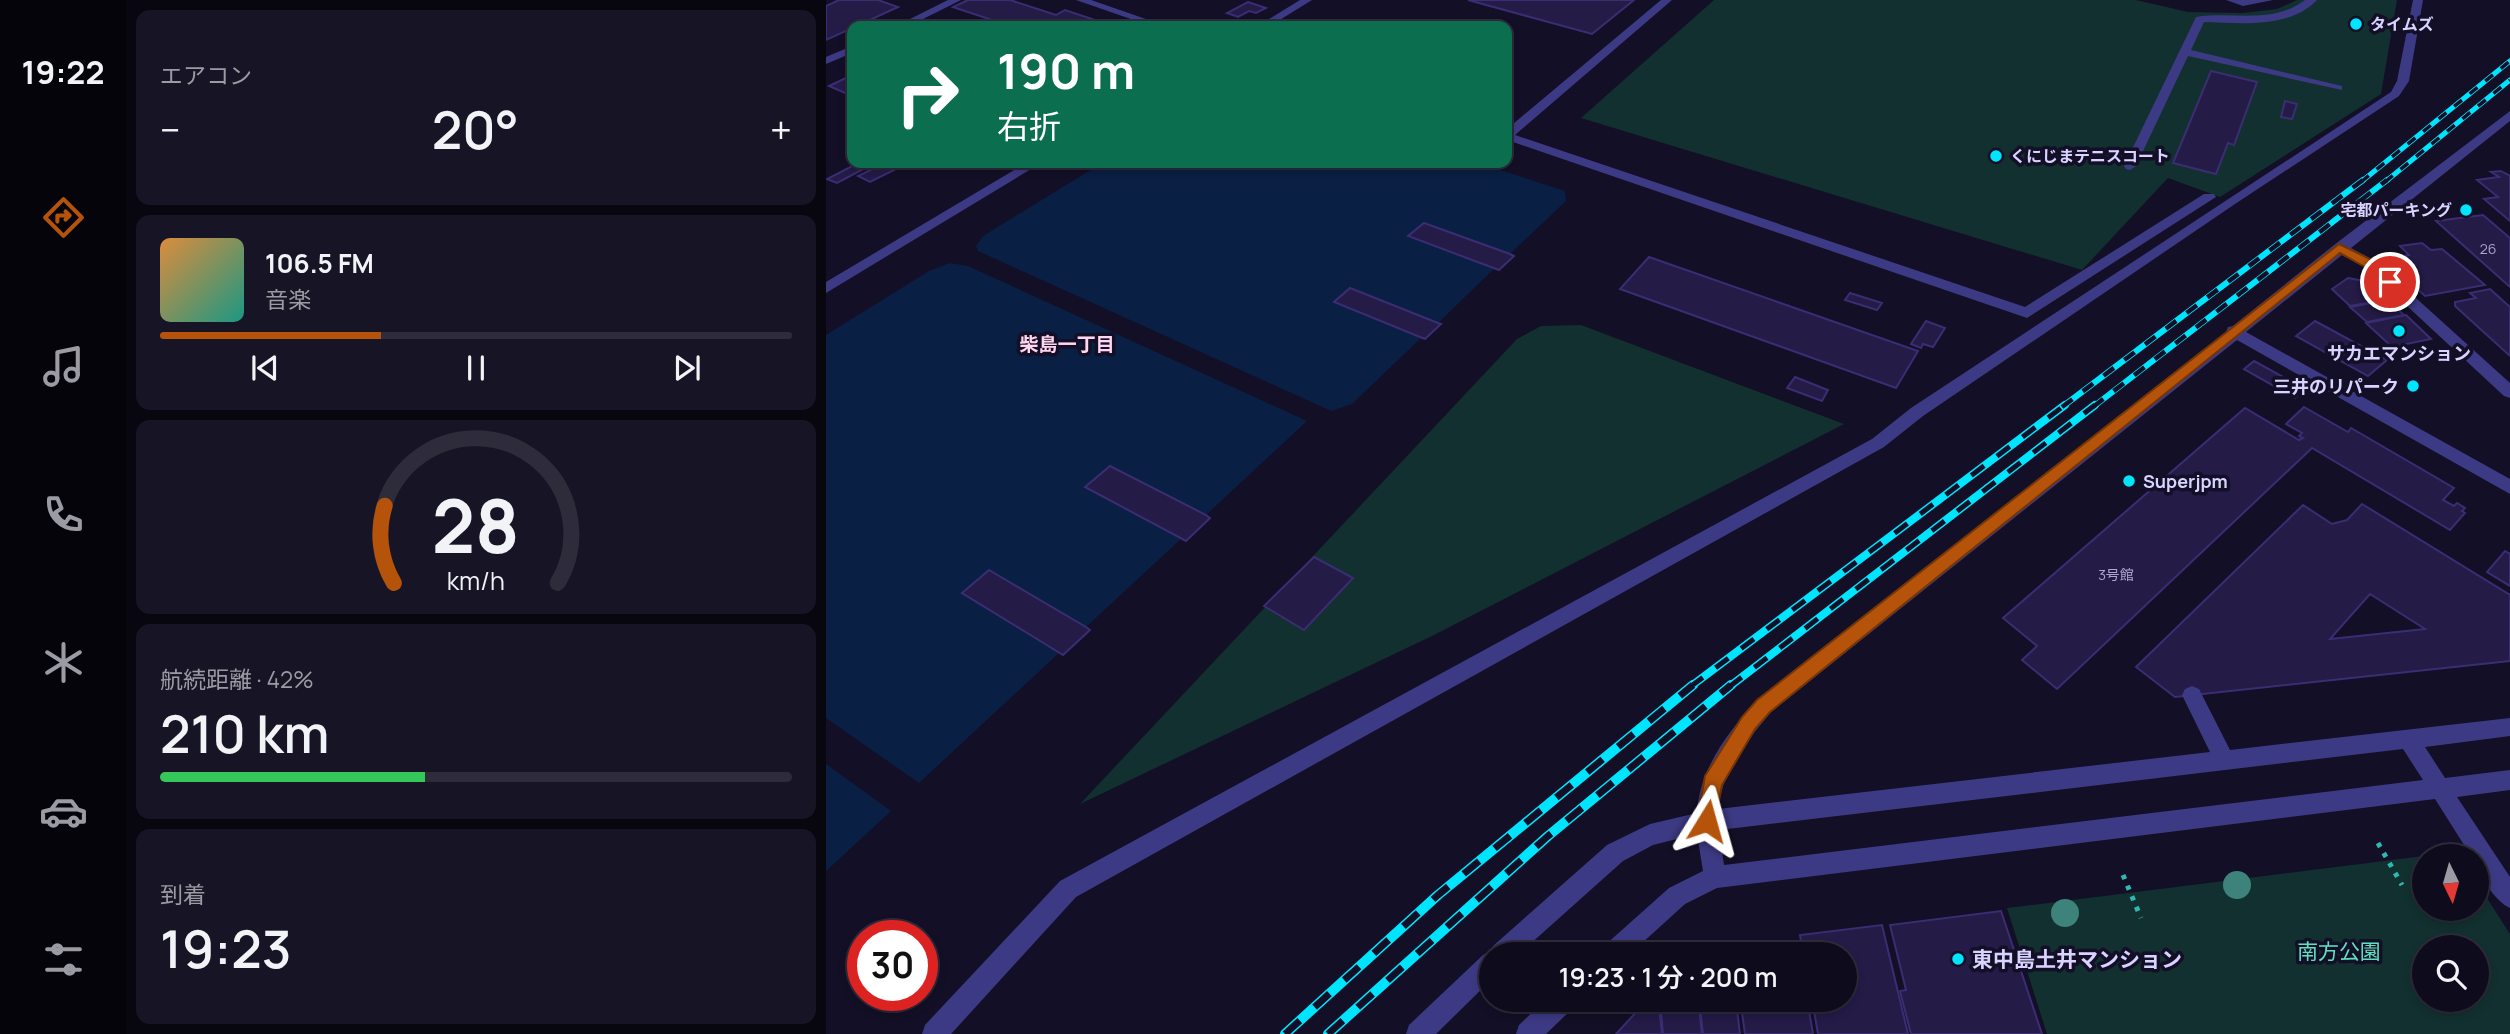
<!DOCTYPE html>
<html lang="ja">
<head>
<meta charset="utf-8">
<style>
  body { margin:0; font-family:Manrope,"Noto Sans JP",sans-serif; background:#171425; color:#f1f3f6; height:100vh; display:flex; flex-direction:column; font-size:26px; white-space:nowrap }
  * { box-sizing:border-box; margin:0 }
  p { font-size:23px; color:#9b9ba3 }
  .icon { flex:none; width:38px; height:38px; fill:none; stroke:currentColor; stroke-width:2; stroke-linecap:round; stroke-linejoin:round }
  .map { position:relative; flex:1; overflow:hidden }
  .details { display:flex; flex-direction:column; gap:10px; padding:10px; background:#08060f; width:700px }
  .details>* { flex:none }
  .top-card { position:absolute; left:21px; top:21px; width:665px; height:147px; border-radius:14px; box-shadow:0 4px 10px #0003,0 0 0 2px #2e2b3b; background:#0b6e4f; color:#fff; overflow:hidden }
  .needle { width:46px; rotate:175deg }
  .controls { position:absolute; left:1586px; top:844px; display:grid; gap:14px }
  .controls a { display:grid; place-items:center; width:77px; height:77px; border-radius:50%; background:#0e0b1c; box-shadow:0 4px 10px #0003,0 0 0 2px #2e2b3b; font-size:35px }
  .speed { position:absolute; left:21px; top:920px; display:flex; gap:14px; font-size:35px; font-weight:700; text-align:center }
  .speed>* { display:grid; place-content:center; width:91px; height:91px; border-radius:50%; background:#0e0b1c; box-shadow:0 4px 10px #0003,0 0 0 2px #2e2b3b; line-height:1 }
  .speed .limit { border:10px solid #d22; background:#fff; color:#111 }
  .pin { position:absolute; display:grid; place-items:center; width:60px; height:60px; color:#fff; margin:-30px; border:4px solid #fff; border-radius:50%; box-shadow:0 2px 7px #0007 }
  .me { position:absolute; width:77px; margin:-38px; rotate:8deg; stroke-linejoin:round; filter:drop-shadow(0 0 5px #0008) }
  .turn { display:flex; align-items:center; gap:24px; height:147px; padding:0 35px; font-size:32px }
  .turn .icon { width:91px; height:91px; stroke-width:2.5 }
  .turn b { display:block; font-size:49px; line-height:60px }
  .big { font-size:52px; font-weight:600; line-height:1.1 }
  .details .widget { flex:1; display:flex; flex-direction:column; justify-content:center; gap:10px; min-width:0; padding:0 24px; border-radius:14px; background:#171425 }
  .details .dial { align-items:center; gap:0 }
  .dial svg { height:182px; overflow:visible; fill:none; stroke:#2e2b3b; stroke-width:7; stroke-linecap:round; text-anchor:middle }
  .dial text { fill:#f1f3f6; stroke:none }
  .song { display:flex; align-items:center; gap:21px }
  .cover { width:84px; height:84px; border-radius:10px; background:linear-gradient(135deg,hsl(30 70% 55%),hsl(170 70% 35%)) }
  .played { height:7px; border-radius:4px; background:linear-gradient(90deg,#b45309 35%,#2e2b3b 35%) }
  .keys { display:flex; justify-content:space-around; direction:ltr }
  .heat { display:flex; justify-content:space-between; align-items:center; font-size:38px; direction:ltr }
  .charge { height:10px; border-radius:5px; background:linear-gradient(90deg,#34c759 42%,#2e2b3b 0) }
  .trip { position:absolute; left:653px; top:942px; width:378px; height:70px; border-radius:35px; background:#0e0b1c; box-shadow:0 4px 10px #0003,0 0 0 2px #2e2b3b; font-weight:600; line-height:70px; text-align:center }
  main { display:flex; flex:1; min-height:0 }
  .tabs { display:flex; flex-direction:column; width:126px; justify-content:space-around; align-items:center; background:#06040b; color:#9b9ba3 }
  .tabs .icon { width:49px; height:49px }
  .tabs .active { color:#b45309 }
  .tabs b { font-size:32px; color:#f1f3f6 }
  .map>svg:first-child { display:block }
  .green { fill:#12302f; fill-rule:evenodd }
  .water { fill:#0a1f44 }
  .building { fill:#241b47; stroke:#3b2d73; stroke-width:2; fill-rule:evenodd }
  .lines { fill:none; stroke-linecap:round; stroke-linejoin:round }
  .path { stroke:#2fb8b0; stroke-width:5; stroke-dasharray:4.5 7; stroke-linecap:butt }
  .minor { fill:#3d3a85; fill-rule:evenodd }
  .rail-far3-casing { stroke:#00e5ff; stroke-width:5 }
  .rail-far2-casing { stroke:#00e5ff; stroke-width:6 }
  .rail-far1-casing { stroke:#00e5ff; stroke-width:8 }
  .rail-casing { stroke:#00e5ff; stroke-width:10 }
  .rail-far3 { stroke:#130f26; stroke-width:3.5; stroke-dasharray:10; stroke-linecap:butt }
  .rail-far2 { stroke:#130f26; stroke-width:4.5; stroke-dasharray:13; stroke-linecap:butt }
  .rail-far1 { stroke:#130f26; stroke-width:5; stroke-dasharray:16; stroke-linecap:butt }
  .rail { stroke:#130f26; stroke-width:7; stroke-dasharray:20; stroke-linecap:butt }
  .tree { fill:#3d827b }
  .route { fill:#b45309; stroke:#753606; stroke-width:2 }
  .poi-dot { fill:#00e5ff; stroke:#130f26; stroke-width:2.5 }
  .labels { text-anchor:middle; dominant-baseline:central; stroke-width:7; stroke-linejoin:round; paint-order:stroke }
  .number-label { font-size:14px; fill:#aca6d1 }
  .far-poi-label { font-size:16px; font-weight:bold; fill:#d9d4ff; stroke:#130f26; text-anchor:start }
  .poi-label { font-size:18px; font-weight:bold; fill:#d9d4ff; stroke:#130f26 }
  .neighbourhood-label { font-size:19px; font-weight:bold; fill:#ffd6f0; stroke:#130f26 }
  .near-park-label { font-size:21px; fill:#5fe0c0; stroke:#130f26 }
  .near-poi-label { font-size:21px; font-weight:bold; fill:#d9d4ff; stroke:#130f26; text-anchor:start }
</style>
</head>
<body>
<main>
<nav class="tabs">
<b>19:22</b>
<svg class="icon active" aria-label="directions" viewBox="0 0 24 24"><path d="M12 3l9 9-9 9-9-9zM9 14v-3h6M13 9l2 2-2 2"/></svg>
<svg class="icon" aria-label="music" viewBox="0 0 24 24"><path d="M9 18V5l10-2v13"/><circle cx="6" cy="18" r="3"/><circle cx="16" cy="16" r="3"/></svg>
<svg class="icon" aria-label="phone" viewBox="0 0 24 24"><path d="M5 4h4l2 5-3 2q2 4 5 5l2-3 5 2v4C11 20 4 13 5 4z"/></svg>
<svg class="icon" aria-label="climate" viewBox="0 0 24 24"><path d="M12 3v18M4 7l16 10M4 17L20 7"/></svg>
<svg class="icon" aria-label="car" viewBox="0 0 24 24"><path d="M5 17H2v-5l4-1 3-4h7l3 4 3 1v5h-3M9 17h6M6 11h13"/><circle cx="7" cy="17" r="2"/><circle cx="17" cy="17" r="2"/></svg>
<svg class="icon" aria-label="filters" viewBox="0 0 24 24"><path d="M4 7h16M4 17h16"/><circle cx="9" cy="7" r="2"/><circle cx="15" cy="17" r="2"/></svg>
</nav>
<section class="details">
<div class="widget"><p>エアコン</p>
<div class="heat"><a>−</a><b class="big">20°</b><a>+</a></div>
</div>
<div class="widget">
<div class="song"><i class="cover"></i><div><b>106.5 FM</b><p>音楽</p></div></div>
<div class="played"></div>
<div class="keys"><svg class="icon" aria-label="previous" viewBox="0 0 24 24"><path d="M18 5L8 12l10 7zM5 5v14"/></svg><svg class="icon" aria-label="pause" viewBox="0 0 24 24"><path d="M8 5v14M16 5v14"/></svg><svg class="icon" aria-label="next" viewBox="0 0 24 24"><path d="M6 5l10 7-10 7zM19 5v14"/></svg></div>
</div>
<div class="widget dial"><svg viewBox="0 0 100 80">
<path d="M14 69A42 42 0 1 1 86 69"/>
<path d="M14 69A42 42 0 0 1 10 35" stroke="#b45309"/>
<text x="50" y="56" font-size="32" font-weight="700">28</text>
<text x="50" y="72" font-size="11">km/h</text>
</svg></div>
<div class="widget"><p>航続距離 · 42%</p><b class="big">210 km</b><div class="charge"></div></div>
<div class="widget"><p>到着</p><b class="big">19:23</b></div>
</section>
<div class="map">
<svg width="1684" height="1034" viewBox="0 0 1684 1034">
  <rect width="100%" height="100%" fill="#130f26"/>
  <g class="green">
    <path d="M888,0H1310L1362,12L1417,13L1451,9L1471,0H1571L1555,94L1394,197L1342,178L1256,270L755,118Z"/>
    <path d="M755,325L1018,424L608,635L254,804L691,339L715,326Z"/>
    <path d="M1598,856V908H1650V881L1684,934V1034H1221L1181,908ZM1598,947H1650V999H1598Z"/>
  </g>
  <g class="water">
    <path d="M276,163H653L739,191L740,201L684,254L598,223L583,236L669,268L612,323L508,302L595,338L526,404L505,411L152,251L150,246L157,236Z"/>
    <path d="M124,263L142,266L481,421L380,515L285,466L260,487L356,538L260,627L136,593L233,653L93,783L0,718V335L103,271Z"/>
    <path d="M0,764L65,811L0,871Z"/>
  </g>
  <g class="building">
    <path d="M13,0H52L72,7L0,40V6Z"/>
    <path d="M142,0H184L230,15L239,10L278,23L272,26H184L127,7Z"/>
    <path d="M642,0H808L766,34Z"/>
    <path d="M422,2L440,8L430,13L423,11L412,17L401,13Z"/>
    <path d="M1385,71L1431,82L1408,145L1402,143L1390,174L1347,163Z"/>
    <path d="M26,75V96L3,86Z"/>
    <path d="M1459,101L1471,104L1466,119L1455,117Z"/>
    <path d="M32,163H49L11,183L1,179Z"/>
    <path d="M59,163H82L44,182L32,176Z"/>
    <path d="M1675,171L1684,176V221L1658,199L1672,197L1651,180L1673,177L1665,172Z"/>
    <path d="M1657,215L1684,238V287L1610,221Z"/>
    <path d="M598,223L684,254L688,256L673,270L582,236Z"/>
    <path d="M1596,243L1605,250L1616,249L1659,285L1599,296L1558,259L1583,255L1574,246Z"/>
    <path d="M823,257L1092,351L1070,388L794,289Z"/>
    <path d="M1522,278L1544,282L1562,299L1524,306L1506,289Z"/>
    <path d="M524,288L612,323L615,324L599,339L508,302Z"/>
    <path d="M1664,289L1684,307V356L1629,306V302L1650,298L1644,293Z"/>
    <path d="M1024,293L1056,303L1051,310L1019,300Z"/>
    <path d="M1562,300L1578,315L1541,322L1524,307Z"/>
    <path d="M1580,315L1605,339L1566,347L1540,323Z"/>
    <path d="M1100,321L1119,328L1107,347L1097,344L1095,348L1085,344Z"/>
    <path d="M1489,321L1561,360L1542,376L1470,336Z"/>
    <path d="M1428,361L1479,389L1469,398L1418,369Z"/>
    <path d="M969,377L1002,390L996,401L961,388Z"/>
    <path d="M1478,407L1522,432L1525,428L1628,488L1617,500L1628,506L1631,503L1639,508L1636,511L1639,513L1624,530L1486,448L1231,689L1196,660L1211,646L1177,618L1419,408L1473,440L1477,438L1473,436L1476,433L1460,424Z"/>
    <path d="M284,466L380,515L384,518L360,541L259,487Z"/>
    <path d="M1536,504L1684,595V661L1349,697L1310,667L1477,505L1506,524L1521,520ZM1544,594L1599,629L1504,639Z"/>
    <path d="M1679,551L1684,554V586L1661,572Z"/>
    <path d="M488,557L527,578L478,630L438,606Z"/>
    <path d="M163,570L260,627L264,630L237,655L136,593Z"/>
    <path d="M1175,911L1216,1034H1085L1074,991L1080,990L1064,925Z"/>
    <path d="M1056,925L1082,1034H992L986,999H1018V954H977L974,935Z"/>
    <path d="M971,946L972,954H909Z"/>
    <path d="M834,999H872L876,1034H837Z"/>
    <path d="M873,999H898L899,1011L911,1009L914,1034H877Z"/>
    <path d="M914,999H981L987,1034H919Z"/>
    <path d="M833,1006L836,1034H790L814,1008Z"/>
  </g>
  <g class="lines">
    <g class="path">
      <path d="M1552,843L1576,885"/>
      <path d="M1297,875L1315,918"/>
    </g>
    <g class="minor">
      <path d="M122,0H135L83,26H70Z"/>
      <path d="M250,0H265L340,26H325Z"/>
      <path d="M474,0H486L444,26H432Z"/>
      <path d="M835,0H846L689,135L1199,307L1378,194H1388L1390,197L1201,318L681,140V129Z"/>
      <path d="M1400,0H1447L1417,6Z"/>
      <path d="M1479,0H1491C1463,29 1415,23 1378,22L1365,50L1516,86V90L1362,56L1310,166L1304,170L1300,169L1298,166L1370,17C1408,11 1446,25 1479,0Z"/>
      <path d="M1587,0H1597L1583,81L1573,96L1409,204L1097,416L1058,447L250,897L125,1034H96L99,1025L234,881L1046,439L1085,408L1565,92L1571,81Z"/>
      <path d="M26,46V53L0,64V57Z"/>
      <path d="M1684,111V121L1525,248L1549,261L1684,383V398L1678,396L1539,267L1516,255L1420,332L1684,479V494L1411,340L945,712C921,741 896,771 892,809L1384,752L1356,695L1359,689L1366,686L1373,689L1404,750L1684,718V736L1599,747L1619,778L1684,770V790L1631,797L1684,877V908C1669,902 1650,872 1650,856H1645L1609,799L891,888L859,904L804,954H774L778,946L843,888L877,871L871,834L827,845L797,861L693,954H665V980L610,1034H580L583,1025L657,955L664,951L667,946L781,845L824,824L871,813C873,769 903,731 931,700L1400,332L1402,327L1407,326L1508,245ZM1577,749L1597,780L898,865L893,830Z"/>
      <path d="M200,163H215L0,293V282Z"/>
      <path d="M720,999H750L747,1008L720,1034H690L693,1025Z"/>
    </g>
    <g class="rail-far3-casing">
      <g id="rail-far3">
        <path d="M1535,182L1684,61"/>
        <path d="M1559,182L1684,80"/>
      </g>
    </g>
    <g class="rail-far2-casing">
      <g id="rail-far2">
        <path d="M1236,407L1537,180"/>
        <path d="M1267,407L1561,180"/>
      </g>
    </g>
    <g class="rail-far1-casing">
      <g id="rail-far1">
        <path d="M864,687L1239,405"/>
        <path d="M903,687L1269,405"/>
      </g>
    </g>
    <g class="rail-casing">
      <g id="rail">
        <path d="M459,1034L612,895L867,685"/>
        <path d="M502,1034L722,836L905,685"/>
      </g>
    </g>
    <use href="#rail-far3" class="rail-far3"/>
    <use href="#rail-far2" class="rail-far2"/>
    <use href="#rail-far1" class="rail-far1"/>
    <use href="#rail" class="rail"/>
  </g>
  <g class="tree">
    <circle cx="1411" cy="885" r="14"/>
    <circle cx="1239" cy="913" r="14"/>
  </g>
  <path class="route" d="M1513,244L1548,261L1568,279V285H1559L1539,267L1514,253L944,712L929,729L896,785L888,828L881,831L874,828L871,821L879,776L916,717L931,700Z"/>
  <g class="poi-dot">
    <circle cx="1530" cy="24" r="7"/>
    <circle cx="1170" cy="156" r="7"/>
    <circle cx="1640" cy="210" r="7"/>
    <circle cx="1573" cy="331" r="7"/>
    <circle cx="1587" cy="386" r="7"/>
    <circle cx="1303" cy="481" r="7"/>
    <circle cx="1132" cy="959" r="7"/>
  </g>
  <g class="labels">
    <g class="number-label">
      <text x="1662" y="248">26</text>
      <text x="1290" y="574">3号館</text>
    </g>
    <g class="far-poi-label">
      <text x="1544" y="24">タイムズ</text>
      <text x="1184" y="156">くにじまテニスコート</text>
      <text x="1626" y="210" text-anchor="end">宅都パーキング</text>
    </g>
    <g class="poi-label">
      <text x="1573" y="353">サカエマンション</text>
      <text x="1573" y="386" text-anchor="end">三井のリパーク</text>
      <text x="1317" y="481" text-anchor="start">Superjpm</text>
    </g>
    <g class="neighbourhood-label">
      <text x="241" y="344">柴島一丁目</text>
    </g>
    <g class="near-park-label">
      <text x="1513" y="951">南方公園</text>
    </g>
    <g class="near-poi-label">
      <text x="1146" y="959">東中島土井マンション</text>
    </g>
  </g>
</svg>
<div class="controls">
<a><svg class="needle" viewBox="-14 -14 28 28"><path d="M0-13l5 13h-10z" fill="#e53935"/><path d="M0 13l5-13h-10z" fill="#9b9ba3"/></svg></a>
<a><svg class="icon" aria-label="search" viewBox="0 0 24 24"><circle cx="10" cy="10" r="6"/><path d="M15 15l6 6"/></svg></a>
</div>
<div class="speed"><div class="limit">30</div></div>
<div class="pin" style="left:1564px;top:282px;background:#d93025"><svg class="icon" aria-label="arrive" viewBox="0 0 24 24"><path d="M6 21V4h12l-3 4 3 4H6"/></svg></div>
<svg class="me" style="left:881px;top:821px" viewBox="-20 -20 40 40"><path d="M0-17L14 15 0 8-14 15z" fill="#b45309" stroke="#fff" stroke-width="4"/></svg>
<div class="trip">19:23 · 1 分 · 200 m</div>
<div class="top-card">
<div class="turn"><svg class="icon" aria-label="right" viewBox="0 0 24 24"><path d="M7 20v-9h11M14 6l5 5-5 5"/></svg><div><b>190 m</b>右折</div></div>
</div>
</div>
</main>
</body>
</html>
